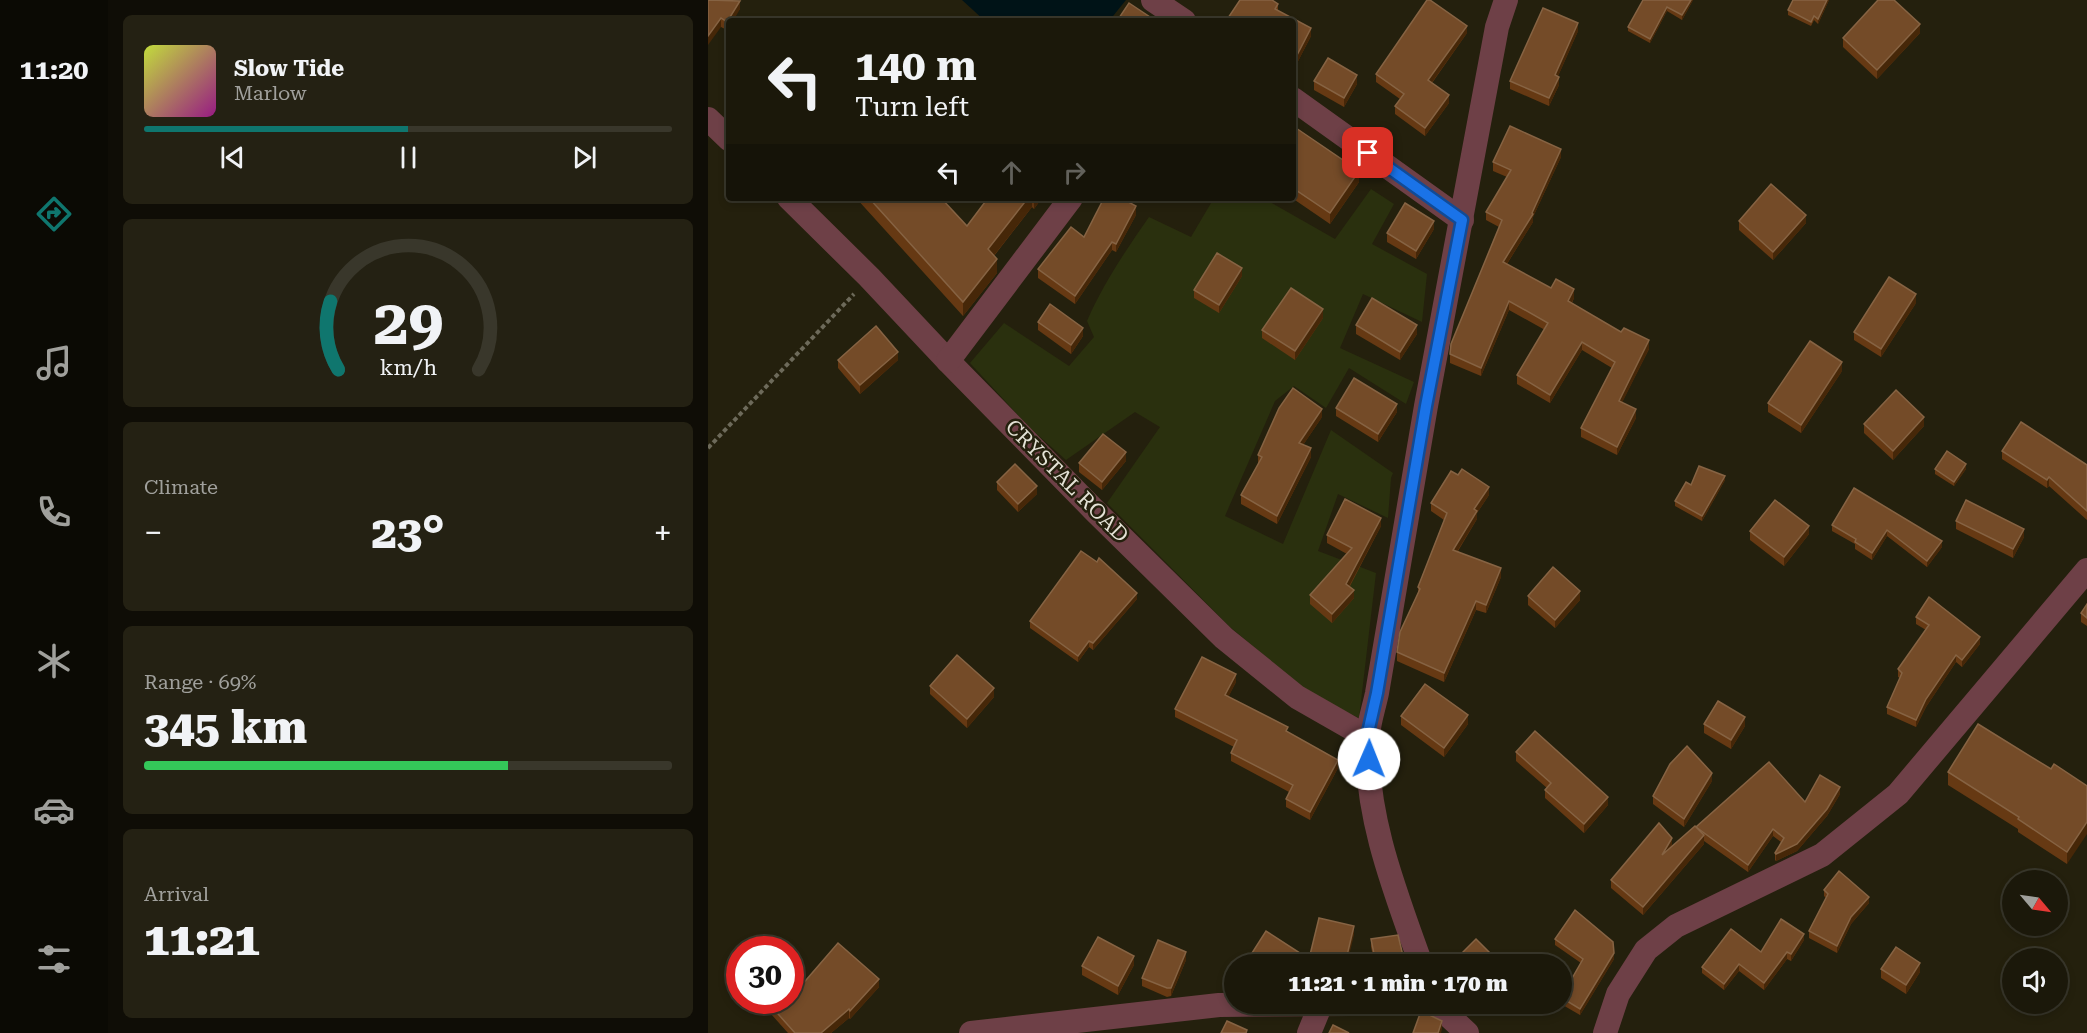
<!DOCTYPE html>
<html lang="en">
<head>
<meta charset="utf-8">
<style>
  body { margin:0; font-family:"Roboto Serif",serif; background:#242113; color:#f1f3f6; height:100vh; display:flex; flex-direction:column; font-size:22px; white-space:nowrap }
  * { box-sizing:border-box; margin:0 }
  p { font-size:20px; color:#a0a09c }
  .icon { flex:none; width:33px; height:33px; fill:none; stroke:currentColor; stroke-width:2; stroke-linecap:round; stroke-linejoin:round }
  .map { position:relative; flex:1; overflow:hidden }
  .sheet { display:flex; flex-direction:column; gap:15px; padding:15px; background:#0f0d06; width:600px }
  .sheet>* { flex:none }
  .top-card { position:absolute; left:18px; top:18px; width:570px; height:183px; border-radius:6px; box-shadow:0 3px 9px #0003,0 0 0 2px #39372b; background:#1b180a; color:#f1f3f6; overflow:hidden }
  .needle { width:39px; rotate:119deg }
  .fabs { position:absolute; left:1294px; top:870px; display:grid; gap:12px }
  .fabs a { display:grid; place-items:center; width:66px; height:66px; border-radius:50%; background:#1b180a; box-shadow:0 3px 9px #0003,0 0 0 2px #39372b; font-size:30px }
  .speed { position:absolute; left:18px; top:936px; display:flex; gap:12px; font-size:30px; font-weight:700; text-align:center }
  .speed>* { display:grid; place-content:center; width:78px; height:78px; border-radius:50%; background:#1b180a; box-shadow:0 3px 9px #0003,0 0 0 2px #39372b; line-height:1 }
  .speed .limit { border:9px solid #d22; background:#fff; color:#111 }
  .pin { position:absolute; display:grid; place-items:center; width:51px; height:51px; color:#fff; margin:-26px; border-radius:12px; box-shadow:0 3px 9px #0006 }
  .me { position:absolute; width:66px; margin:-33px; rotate:1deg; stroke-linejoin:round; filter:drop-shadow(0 0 4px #0008) }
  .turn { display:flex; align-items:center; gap:21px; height:126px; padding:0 30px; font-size:27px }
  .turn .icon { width:78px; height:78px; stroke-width:2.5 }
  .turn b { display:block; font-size:42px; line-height:51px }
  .lanes { display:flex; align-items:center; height:57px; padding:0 30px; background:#0003; justify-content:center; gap:30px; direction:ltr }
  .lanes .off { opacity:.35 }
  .big { font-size:45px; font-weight:800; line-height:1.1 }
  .sheet .card { flex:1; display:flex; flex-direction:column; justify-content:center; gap:9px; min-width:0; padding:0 21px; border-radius:9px; background:#242113 }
  .sheet .dial { align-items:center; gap:0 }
  .dial svg { height:156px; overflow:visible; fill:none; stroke:#39372b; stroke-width:7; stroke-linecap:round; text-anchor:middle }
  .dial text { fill:#f1f3f6; stroke:none }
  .song { display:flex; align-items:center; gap:18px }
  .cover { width:72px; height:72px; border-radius:9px; background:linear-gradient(135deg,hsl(70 70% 55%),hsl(310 70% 35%)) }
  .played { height:6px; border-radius:3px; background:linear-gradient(90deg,#0f766e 50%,#39372b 50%) }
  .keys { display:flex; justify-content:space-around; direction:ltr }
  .heat { display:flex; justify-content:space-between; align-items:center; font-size:33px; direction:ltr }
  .charge { height:9px; border-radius:4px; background:linear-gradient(90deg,#34c759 69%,#39372b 0) }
  .trip { position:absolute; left:516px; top:954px; width:348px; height:60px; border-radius:30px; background:#1b180a; box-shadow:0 3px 9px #0003,0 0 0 2px #39372b; font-weight:800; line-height:60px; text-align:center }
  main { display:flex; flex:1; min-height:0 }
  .menu { display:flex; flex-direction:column; width:108px; justify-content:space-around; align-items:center; background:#0b0a04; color:#a0a09c }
  .menu .icon { width:42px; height:42px }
  .menu .on { color:#0f766e }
  .menu b { font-size:27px; color:#f1f3f6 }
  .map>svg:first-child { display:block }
  .green { fill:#2a300e }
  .water { fill:#001317 }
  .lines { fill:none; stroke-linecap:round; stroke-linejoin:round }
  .path { stroke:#6d6a5a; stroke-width:4; stroke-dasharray:4.5 3; stroke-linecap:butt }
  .minor { stroke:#6e4047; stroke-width:24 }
  .wall { fill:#663913 }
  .shaded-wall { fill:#462708 }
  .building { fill:#744b28; stroke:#866343; stroke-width:1.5 }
  .route-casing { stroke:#114b97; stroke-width:15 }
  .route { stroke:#1a73e8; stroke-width:10 }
  .labels { text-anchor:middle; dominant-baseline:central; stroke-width:5; stroke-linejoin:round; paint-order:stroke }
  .street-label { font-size:21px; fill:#e4e2d6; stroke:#24200d }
</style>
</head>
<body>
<main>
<nav class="menu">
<b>11:20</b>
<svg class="icon on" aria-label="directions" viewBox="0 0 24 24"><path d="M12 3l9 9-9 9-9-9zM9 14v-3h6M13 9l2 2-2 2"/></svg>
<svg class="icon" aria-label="music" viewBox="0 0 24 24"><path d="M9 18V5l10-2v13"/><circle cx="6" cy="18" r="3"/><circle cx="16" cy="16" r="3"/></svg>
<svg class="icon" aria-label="phone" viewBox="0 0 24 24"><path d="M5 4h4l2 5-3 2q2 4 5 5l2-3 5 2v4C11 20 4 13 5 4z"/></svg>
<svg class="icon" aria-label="climate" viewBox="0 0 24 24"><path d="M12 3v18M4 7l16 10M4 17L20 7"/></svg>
<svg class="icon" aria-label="car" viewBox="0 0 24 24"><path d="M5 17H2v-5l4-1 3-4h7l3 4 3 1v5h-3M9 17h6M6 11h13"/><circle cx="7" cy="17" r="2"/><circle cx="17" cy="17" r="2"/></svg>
<svg class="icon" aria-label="filters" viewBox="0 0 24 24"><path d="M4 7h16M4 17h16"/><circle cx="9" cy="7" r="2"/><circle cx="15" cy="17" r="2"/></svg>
</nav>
<section class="sheet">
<div class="card">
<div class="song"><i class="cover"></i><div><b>Slow Tide</b><p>Marlow</p></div></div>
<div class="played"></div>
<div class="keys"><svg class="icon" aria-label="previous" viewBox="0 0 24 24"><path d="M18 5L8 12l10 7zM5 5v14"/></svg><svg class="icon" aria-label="pause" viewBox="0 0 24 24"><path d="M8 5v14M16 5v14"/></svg><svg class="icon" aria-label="next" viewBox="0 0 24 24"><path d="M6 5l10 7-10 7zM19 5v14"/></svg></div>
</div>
<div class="card dial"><svg viewBox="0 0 100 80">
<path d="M14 69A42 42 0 1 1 86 69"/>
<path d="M14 69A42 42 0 0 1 10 34" stroke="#0f766e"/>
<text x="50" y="56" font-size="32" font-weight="700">29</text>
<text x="50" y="72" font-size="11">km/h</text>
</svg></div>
<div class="card"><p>Climate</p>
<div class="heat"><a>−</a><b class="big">23°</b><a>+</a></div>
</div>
<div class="card"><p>Range · 69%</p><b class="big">345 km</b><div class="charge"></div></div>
<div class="card"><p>Arrival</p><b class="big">11:21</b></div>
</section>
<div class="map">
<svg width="1379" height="1033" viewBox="0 0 1379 1033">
  <rect width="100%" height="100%" fill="#24200d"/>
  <path class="green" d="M663,189L686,204L664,244L719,274L714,322L655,294L632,348L706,382L698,404L641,368L618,408L586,386L567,401L517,516L575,544L623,430L685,473L683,478L680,518L630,494L610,551L668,573L651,718L603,694L522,627L399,503L452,427L427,412L358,460L322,428L262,363L296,323L361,366L386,337L379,321C395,284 418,250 441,217L483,237L506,198H555L627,239Z"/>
  <path class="water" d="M254,0H418L401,21H277Z"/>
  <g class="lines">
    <path class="path" d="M0,448L146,294"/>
    <g class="minor">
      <path d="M445,0L476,21"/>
      <path d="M585,99L754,220"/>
      <path d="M0,119L21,139"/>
      <path d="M81,198L161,277L240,361L387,511L516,638L589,697L659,737"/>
      <path d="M240,361L363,198"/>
      <path d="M713,964C688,894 656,814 660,738C660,724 666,708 669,693L718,406L789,27L798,0"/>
      <path d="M728,1004L759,1033"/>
      <path d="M263,1033L511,1005L643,1004"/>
      <path d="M601,1033L613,1004"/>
      <path d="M897,1033L910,994L938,950L968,926L1114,855L1190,794L1379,570"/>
    </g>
  </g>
  <g class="wall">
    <path d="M0,0L32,9L21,21V27L19,30L13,27Z"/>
    <path d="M532,0H564L570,4V11L603,28V36L587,67L585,66V21H520V18Z"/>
    <path d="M935,0H985L974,20L959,11L942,43L920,31V27Z"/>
    <path d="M1085,0H1121L1110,24L1106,20L1103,26L1080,15V10Z"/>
    <path d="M870,31L850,76L851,85L841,106L802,89V81Z"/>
    <path d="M759,33L724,83L741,103L717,136L687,114V106L692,99L668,82V74Z"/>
    <path d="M1212,33L1169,79L1135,47V38Z"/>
    <path d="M606,81L649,84L636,107L606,90Z"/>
    <path d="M585,126L651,182L622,224L584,198H585Z"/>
    <path d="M853,157L825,217V222L799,264L843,288L866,298L864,303L941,349L914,402L928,418L909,455L873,437V428L904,368L874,350L842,403L809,384V375L837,330L801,310L773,376L742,363V354L791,227L778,220V212L799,177L785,171V162Z"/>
    <path d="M148,198H233L259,226L280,198H334L326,209L324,207L286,256L289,273L255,316Z"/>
    <path d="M428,215L408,252L404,250L367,304L330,278V269L376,237Z"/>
    <path d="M1031,221L1098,223L1065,260L1031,230Z"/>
    <path d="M726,229L708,259L679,242V233Z"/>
    <path d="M534,276L511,313L486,298V290Z"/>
    <path d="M1208,303L1173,357L1146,340V332Z"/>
    <path d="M615,318L587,360L554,338V330Z"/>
    <path d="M330,322L375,336L363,354L330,330Z"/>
    <path d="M648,325L709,334L692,360L648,334Z"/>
    <path d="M130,360H190L152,394L130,368Z"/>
    <path d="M1134,371L1093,433L1060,412V403Z"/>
    <path d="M628,408L689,412L670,442L628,416Z"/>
    <path d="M614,417L595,445L603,457L569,524L533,504V495L551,464L550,463V455Z"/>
    <path d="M1156,424L1216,426L1185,460L1156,433Z"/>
    <path d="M1294,451L1379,465V520L1341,486L1339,488L1294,459Z"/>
    <path d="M418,461L394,490L371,472V463Z"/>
    <path d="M1227,469H1258L1246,486L1227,474Z"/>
    <path d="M750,475L781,495L769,513V519L750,551L793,577L778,613L768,610L736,682L689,661V652L710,595V587L736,520L723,511V503Z"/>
    <path d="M1017,480L994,521L967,506V501L983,485Z"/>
    <path d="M289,482L329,494L310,512L289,490Z"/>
    <path d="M1146,488L1234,547L1219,567L1179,536L1164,560L1147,549V544L1124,531V525Z"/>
    <path d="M1248,521L1316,537L1305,558L1248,529Z"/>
    <path d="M673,526L642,586L646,598L624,623L602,604V595L639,554L619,543V535Z"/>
    <path d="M1042,531L1101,534L1076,566L1042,540Z"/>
    <path d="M820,596L872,600L847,628L820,605Z"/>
    <path d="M429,599L385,650L381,647L370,662L322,628V621Z"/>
    <path d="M1379,604V626L1373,622V613Z"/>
    <path d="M1208,617L1272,644L1254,667L1248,662L1218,707L1208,727L1179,714V707L1192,678L1190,677V669L1218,630L1208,624Z"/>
    <path d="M528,682L520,697L580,732L630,768L602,820L578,807V799L581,792L523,761V753L526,747L467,717V709Z"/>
    <path d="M222,686L286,697L259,728L222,694Z"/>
    <path d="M693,716L760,724L736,757L693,725Z"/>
    <path d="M996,724L1037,726L1023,749L996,733Z"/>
    <path d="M808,752L900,805L876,833L837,798V790L839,788L808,761Z"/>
    <path d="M1343,769L1379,786L1359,864L1310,832V829L1240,785V772Z"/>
    <path d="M1004,781L976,827L945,804V796Z"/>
    <path d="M1132,794L1119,816L1089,851L1068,861L1067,860V853L1073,842L1065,836L1040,872L996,841V844L935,915L903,888V880L964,846L988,827Z"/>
    <path d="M1116,890L1161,903L1143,924L1129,953L1101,938V931L1118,898L1116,896Z"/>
    <path d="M663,939L697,964H667L663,947Z"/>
    <path d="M847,939L906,959L872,1015L853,1004L854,996L873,963L847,945Z"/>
    <path d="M1096,940L1083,961L1079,959L1056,990L1031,971L1016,990L994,973V967Z"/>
    <path d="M478,960L463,996L459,997L434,986V978Z"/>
    <path d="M426,965L410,995L374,975V966Z"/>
    <path d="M1173,969L1212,972L1198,994L1173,978Z"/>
    <path d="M92,987H171L142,1019L141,1018L123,1033H80L63,1014V1006Z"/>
  </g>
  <g class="shaded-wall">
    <path d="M983,0H985L974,20V15Z"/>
    <path d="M1119,0H1121L1110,24V19Z"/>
    <path d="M32,1V9L25,21H21V27L19,30V22Z"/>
    <path d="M959,7V11L942,43V39Z"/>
    <path d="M13,18V27L0,45V36Z"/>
    <path d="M870,23V31L847,83V75Z"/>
    <path d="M1212,24V33L1169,79V70Z"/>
    <path d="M759,26V33L720,88V80Z"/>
    <path d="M603,28V36L587,67V59Z"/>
    <path d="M649,75V84L636,107V98Z"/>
    <path d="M851,77V85L841,106V98Z"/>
    <path d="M741,95V103L717,136V128Z"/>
    <path d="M853,149V157L825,217V222L795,270V262L824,213Z"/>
    <path d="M651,171V182L622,224V213Z"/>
    <path d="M320,198H324V207L280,263V249Z"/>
    <path d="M326,198H334L326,209Z"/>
    <path d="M428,206V215L408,252V244Z"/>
    <path d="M1098,215V223L1065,260V252Z"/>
    <path d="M726,221V229L708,259V251Z"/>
    <path d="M404,242V250L367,304V296Z"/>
    <path d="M289,259V273L255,316V302Z"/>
    <path d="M534,268V276L511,313V305Z"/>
    <path d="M866,289V298L860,309V301Z"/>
    <path d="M1208,294V303L1173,357V349Z"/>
    <path d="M801,301V310L773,376V368Z"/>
    <path d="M615,309V318L587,360V351Z"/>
    <path d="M709,325V334L692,360V352Z"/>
    <path d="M375,328V336L363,354V345Z"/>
    <path d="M941,340V349L911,409V401Z"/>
    <path d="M874,342V350L842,403V395Z"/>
    <path d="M190,352V360L152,394V385Z"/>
    <path d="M1134,362V371L1093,433V425Z"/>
    <path d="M689,404V412L670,442V434Z"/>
    <path d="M614,409V417L591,451V443Z"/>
    <path d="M928,409V418L909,455V447Z"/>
    <path d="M1216,417V426L1185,460V451Z"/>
    <path d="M603,448V457L569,524V516Z"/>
    <path d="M418,452V461L394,490V482Z"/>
    <path d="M1258,464V469L1246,486V482Z"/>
    <path d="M1017,476V480L994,521V516Z"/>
    <path d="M1341,477V486L1339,488V480Z"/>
    <path d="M329,486V494L310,512V504Z"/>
    <path d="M781,487V495L769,513V519L745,558V550L766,509Z"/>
    <path d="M673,518V526L638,592V584Z"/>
    <path d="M1101,526V534L1076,566V557Z"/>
    <path d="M1316,529V537L1305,558V549Z"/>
    <path d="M1179,530V536L1164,560V553Z"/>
    <path d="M1234,541V547L1219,567V561Z"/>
    <path d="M793,568V577L778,613V605Z"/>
    <path d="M646,590V598L624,623V614Z"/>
    <path d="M872,591V600L847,628V620Z"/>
    <path d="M429,593V599L385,650V643Z"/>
    <path d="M768,601V610L736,682V673Z"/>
    <path d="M1272,637V644L1254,667V660Z"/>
    <path d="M381,641V647L370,662V656Z"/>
    <path d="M1248,655V662L1218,707L1208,727V720L1218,699Z"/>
    <path d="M528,674V682L517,704V695Z"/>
    <path d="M286,688V697L259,728V719Z"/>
    <path d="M760,715V724L736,757V748Z"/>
    <path d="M1037,717V726L1023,749V740Z"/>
    <path d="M630,760V768L602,820V812Z"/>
    <path d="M1004,773V781L976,827V819Z"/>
    <path d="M1132,787V794L1119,816L1089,851L1068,861V854Z"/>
    <path d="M900,797V805L876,833V824Z"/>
    <path d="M1379,822V834L1359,864V852Z"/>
    <path d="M1065,829V836L1040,872V865Z"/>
    <path d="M996,835V844L935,915V907Z"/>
    <path d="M964,838V847L954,855Z"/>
    <path d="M1161,897V903L1143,924L1129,953V946L1143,917Z"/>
    <path d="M646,926V935L639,964H637Z"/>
    <path d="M1096,934V940L1083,961V954Z"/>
    <path d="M478,952V960L463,996V988Z"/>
    <path d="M1079,952V959L1056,990V983Z"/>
    <path d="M906,953V959L872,1015V1009Z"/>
    <path d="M426,956V965L410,995V986Z"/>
    <path d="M1212,963V972L1198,994V985Z"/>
    <path d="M1031,964V971L1016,990V984Z"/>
    <path d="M171,979V987L142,1019V1011Z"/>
    <path d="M141,1009V1018L123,1033H113Z"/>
    <path d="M734,1021V1029L733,1033H730Z"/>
  </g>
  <g class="building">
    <path d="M0,0L32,1L19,22L13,18L0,36Z"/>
    <path d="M532,0H564L570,4L567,9L603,28L587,59L585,58V21H525L520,18Z"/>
    <path d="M719,0H722L759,26L720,80L741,95L717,128L687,106L696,94L668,74Z"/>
    <path d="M935,0H983L974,15L959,7L942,39L920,27Z"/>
    <path d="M1085,0H1119L1110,19L1106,16L1103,22L1080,10Z"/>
    <path d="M1170,0H1186L1212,24L1169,70L1135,38Z"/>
    <path d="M421,3L448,21H409Z"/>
    <path d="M835,8L870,23L847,75L851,77L841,98L802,81Z"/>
    <path d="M620,58L649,75L636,98L606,81Z"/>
    <path d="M585,126L651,171L622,213L585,188Z"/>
    <path d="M802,126L853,149L824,213L825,214L795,262L843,288L848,279L866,289L860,301L913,332L916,328L941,340L911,401L928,409L909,447L873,428L907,362L874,342L842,395L809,375L840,323L801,301L773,368L742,354L743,344L794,220L778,212L803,170L785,162Z"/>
    <path d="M1063,184L1098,215L1065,252L1031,221Z"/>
    <path d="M161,198H233L259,226L280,198H320L280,249L289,259L255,302Z"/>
    <path d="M396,198H413L428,206L408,244L404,242L367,296L330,269L363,227L376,237Z"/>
    <path d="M697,203L726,221L708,251L679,233Z"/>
    <path d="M509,253L534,268L511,305L486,290Z"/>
    <path d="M1181,277L1208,294L1173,349L1146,332Z"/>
    <path d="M583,288L615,309L587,351L554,330Z"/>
    <path d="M664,298L709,325L692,352L648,325Z"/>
    <path d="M342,304L375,328L363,345L330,322Z"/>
    <path d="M168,326L190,352L152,385L130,360Z"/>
    <path d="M1102,341L1134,362L1093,425L1060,403Z"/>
    <path d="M646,378L689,404L670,434L628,408Z"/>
    <path d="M585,388L614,409L591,443L603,448L569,516L533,495L554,457L550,455L571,408Z"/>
    <path d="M1188,390L1216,417L1185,451L1156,424Z"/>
    <path d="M1313,422L1379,465V511L1341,477L1339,480L1294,451Z"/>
    <path d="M395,434L418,452L394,482L371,463Z"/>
    <path d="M1239,451L1258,464L1246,482L1227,469Z"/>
    <path d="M307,464L329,486L310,504L289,482Z"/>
    <path d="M991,466L1017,476L994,516L967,501L978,482L983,485Z"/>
    <path d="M754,469L781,487L766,509L769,511L745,550L793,568L778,605L768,601L736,673L689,652L692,632L712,589L710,587L739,513L723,503L743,471L750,475Z"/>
    <path d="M1146,488L1234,541L1219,561L1179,530L1164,553L1147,542L1148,539L1124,525Z"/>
    <path d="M637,499L673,518L638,584L646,590L624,614L602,595L644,548L619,535Z"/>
    <path d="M1067,500L1101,526L1076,557L1042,531Z"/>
    <path d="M1258,500L1316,529L1305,549L1248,521Z"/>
    <path d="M373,551L389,562L391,558L429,593L385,643L381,641L370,656L322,621Z"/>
    <path d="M845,567L872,591L847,620L820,596Z"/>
    <path d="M1221,597L1272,637L1254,660L1248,655L1218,699L1208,720L1179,707L1194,673L1190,669L1221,625L1208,617Z"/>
    <path d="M1379,604V618L1373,613Z"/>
    <path d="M249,655L286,688L259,719L222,686Z"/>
    <path d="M494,657L528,674L517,695L580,727L578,731L630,760L602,812L578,799L585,785L523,753L529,740L467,709Z"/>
    <path d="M717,684L760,715L736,748L693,716Z"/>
    <path d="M1010,701L1037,717L1023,740L996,724Z"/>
    <path d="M1270,724L1343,769L1346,764L1379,786V822L1359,852L1310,819L1311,817L1240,772Z"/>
    <path d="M827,731L900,797L876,824L837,790L843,783L808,752Z"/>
    <path d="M979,746L1004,773L976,819L945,796L962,764Z"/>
    <path d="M1061,762L1097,802L1112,775L1132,787L1119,809L1089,844L1068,854L1067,853L1076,838L1065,829L1040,865L988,827Z"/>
    <path d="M951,823L964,838L954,855L987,826L996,835L935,907L903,880Z"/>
    <path d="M1131,871L1161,897L1143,917L1129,946L1101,931L1120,894L1116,890Z"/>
    <path d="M867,910L905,942L906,953L872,1009L854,998V996L875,959L847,939Z"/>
    <path d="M611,918L646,926L637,964H582L571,962L569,964H537L558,931L601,959Z"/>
    <path d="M1073,919L1096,934L1083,954L1079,952L1056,983L1031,964L1016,984L994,967L1023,929L1053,952Z"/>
    <path d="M690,935L697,964H668L663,939Z"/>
    <path d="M390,937L426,956L410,986L374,966Z"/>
    <path d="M768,939L792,963L791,964H743Z"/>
    <path d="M450,940L478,952L463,988H459L434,978Z"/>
    <path d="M130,943L171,979L142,1011L141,1009L113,1033H87L63,1006L69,1000H82V989L89,983L92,987Z"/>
    <path d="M1188,947L1212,963L1198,985L1173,969Z"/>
    <path d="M713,1011L734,1021L730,1033H705Z"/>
    <path d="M519,1021L539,1030L538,1033H513Z"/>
    <path d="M625,1025L641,1033H621Z"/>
  </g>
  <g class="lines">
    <g class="route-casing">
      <path id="route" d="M660,153L754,220L718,406L669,693L659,737L661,759"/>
    </g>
    <use href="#route" class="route"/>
  </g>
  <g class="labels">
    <g class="street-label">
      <text transform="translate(359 481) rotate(45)">CRYSTAL ROAD</text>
    </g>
  </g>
</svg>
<div class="fabs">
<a><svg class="needle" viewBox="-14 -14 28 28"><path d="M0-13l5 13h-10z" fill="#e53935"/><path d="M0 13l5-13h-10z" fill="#a0a09c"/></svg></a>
<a><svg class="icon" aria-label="sound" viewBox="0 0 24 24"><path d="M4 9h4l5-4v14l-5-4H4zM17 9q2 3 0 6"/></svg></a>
</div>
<div class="speed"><div class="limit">30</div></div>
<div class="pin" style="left:660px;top:153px;background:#d93025"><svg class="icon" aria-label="arrive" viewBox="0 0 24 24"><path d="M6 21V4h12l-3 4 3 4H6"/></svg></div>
<svg class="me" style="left:661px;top:759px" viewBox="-20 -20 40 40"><circle r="19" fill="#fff"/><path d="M0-13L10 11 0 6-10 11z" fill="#1a73e8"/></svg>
<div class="trip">11:21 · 1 min · 170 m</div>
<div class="top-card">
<div class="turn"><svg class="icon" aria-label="left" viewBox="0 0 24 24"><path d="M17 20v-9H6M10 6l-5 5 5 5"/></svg><div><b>140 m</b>Turn left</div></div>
<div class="lanes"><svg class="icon" aria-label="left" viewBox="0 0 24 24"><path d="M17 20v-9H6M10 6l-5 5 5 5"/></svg><svg class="icon off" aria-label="ahead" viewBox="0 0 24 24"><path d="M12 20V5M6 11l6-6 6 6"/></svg><svg class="icon off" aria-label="right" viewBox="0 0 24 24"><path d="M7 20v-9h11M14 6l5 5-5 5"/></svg></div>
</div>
</div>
</main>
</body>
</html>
